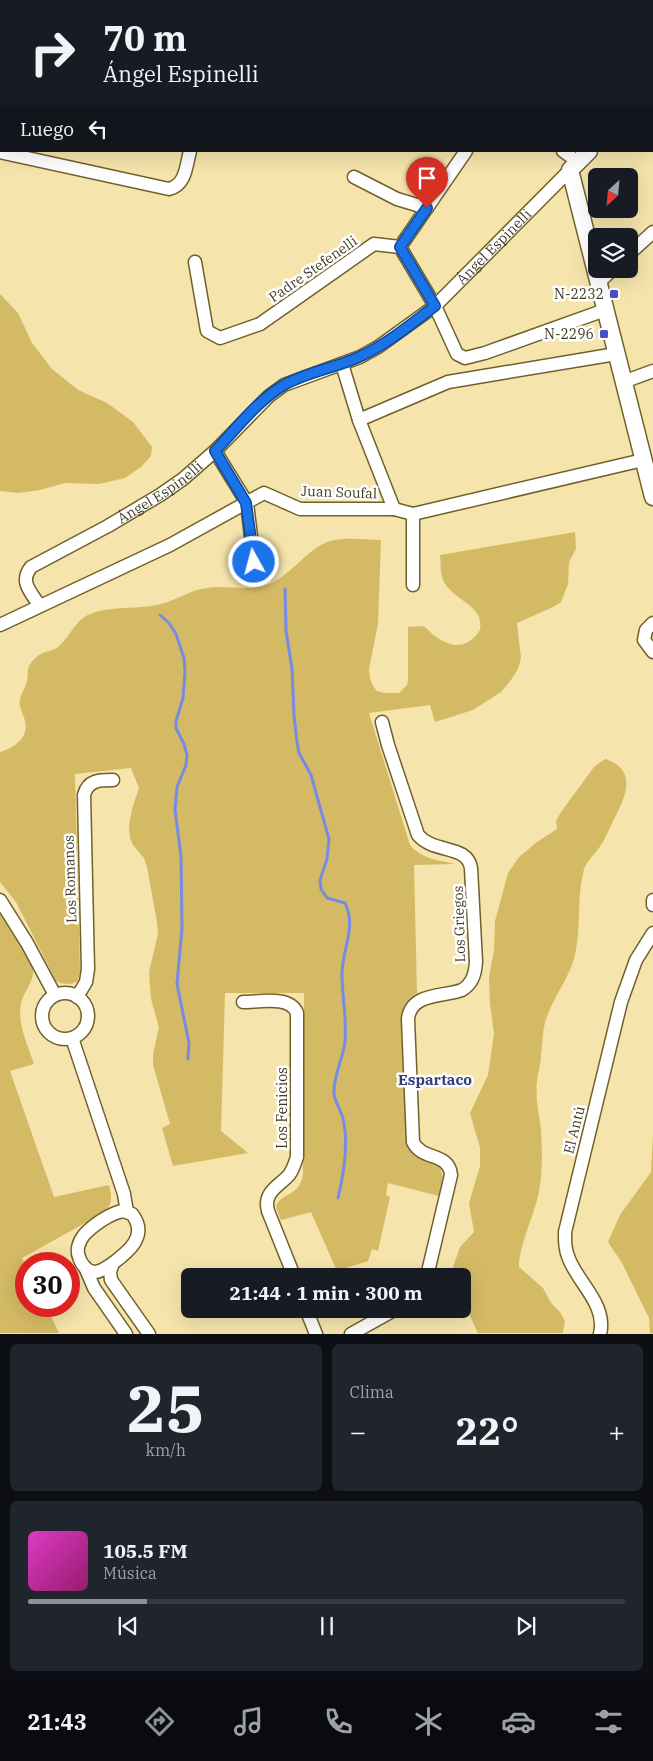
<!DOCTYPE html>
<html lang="es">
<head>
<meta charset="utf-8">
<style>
  body { margin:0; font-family:"IBM Plex Serif",serif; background:#20242c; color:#f1f3f6; height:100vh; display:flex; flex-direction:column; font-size:19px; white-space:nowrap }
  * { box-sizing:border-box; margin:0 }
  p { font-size:16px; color:#9ea1a6 }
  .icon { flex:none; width:28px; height:28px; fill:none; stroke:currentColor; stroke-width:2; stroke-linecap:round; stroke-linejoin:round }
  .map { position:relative; height:1334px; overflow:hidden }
  .details { display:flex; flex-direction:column; gap:10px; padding:10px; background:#0d0f14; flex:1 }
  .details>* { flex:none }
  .guide { position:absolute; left:0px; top:0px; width:654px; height:152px; box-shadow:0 5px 20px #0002; background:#171b24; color:#f1f3f6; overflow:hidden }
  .needle { width:32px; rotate:206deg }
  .tools { position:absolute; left:588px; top:168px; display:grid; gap:10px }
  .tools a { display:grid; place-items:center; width:50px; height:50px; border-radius:8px; background:#171b24; box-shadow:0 5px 20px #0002; font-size:25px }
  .speed { position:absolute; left:15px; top:1252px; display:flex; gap:10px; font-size:25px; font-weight:700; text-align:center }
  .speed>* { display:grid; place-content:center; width:65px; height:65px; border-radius:50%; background:#171b24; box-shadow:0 5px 20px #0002; line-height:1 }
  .speed .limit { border:8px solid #d22; background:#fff; color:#111 }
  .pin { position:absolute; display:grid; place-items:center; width:42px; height:42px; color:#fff; margin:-51px -21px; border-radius:50% 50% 50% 0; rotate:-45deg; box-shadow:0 0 5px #0007 }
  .pin .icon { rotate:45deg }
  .me { position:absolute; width:55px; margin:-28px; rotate:353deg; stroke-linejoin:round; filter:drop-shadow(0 0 4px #0008) }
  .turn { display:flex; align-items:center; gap:18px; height:105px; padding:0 20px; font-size:22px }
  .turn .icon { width:65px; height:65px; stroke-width:2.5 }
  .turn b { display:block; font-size:35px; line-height:42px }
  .then { display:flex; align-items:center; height:48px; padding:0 20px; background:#0003; gap:10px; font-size:19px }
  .big { font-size:38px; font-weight:700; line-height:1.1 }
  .details .widget { flex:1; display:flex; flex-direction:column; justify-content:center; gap:8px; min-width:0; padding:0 18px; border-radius:8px; background:#20242c }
  .details .dial { align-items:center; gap:0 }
  .dial b { font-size:65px; line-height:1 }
  .song { display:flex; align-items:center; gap:15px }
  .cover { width:60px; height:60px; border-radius:8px; background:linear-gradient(135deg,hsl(310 70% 55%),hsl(320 70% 35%)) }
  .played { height:5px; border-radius:2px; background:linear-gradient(90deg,#8c9099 20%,#363941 20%) }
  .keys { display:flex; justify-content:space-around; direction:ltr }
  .heat { display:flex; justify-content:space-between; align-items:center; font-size:28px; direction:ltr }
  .details .tiles { flex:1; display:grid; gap:10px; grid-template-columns:1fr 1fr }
  .widget:last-child { grid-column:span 2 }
  .trip { position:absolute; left:181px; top:1268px; width:290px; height:50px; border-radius:8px; background:#171b24; box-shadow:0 5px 20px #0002; font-weight:700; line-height:50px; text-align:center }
  .tab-bar { display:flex; height:80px; justify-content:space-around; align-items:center; background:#090b0e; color:#9ea1a6 }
  .tab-bar .icon { width:35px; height:35px }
  .tab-bar .on { color:#8c9099 }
  .tab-bar b { font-size:22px; color:#f1f3f6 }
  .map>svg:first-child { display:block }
  .green { fill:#d4ba65 }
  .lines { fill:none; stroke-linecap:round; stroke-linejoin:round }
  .stream { stroke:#778be4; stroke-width:3 }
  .minor-casing { stroke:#70602a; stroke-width:15 }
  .secondary-casing { stroke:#70602a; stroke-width:19 }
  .minor { stroke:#fff; stroke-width:12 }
  .secondary { stroke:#fff; stroke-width:16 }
  .route-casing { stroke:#114b97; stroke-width:12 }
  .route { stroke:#1a73e8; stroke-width:9 }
  .poi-dot { fill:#4552c7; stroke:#fff; stroke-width:2 }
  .labels { text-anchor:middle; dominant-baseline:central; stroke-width:5; stroke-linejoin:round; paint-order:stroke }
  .street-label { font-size:14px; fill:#433c25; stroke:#fff }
  .poi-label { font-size:14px; fill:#433c25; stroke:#fff; text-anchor:end }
  .neighbourhood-label { font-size:15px; font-weight:bold; fill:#343f7a; stroke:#fff }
</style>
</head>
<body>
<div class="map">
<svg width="653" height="1334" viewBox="0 0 653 1334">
  <rect width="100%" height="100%" fill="#f5e4ab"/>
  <g class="green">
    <path d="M0,294L18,313L32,343L52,369L78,390L107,403L133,422L152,447L151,456L141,467L125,478L99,484L65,483L40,490L18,493L0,491Z"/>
    <path d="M575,532L576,549L569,562L568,584L561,602L553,607L517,623L521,658L518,669L511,680L501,692L473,710L435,722L430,705L369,713L410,845C421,859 439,860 455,864L414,865L417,993C406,999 402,1007 401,1020L406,1142C413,1160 425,1160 440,1168L443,1177L439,1196L388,1183L386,1195L390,1197L378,1251L372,1249L368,1261L337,1271L311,1212L281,1220L276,1207C281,1191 298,1199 303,1175L304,993H225L221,1131L248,1153L173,1166L162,1128L170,1124L153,1065V1055L159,1027L151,999L149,972L158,934L157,922L147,867L144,858L133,845L130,838L129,826L132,809L139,788L131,768L75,774L80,971L78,981C71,985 64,985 56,981L16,902L0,882V752C14,748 29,738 25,721C24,716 21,711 20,706C18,698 25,689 27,681C28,676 27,671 29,666C31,662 35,658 39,655C45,651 54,651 59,646C71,636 75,620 90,614C113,605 138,610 161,604C177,600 190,590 207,588C226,585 246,591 264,586C288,579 303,553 325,543C341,536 364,540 381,540L378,624L369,669L370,678L373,686L377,691L384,693H399L407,685L408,679V627L424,626C441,644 463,656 480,630C484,604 455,602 444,582C440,574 441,564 440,555Z"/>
    <path d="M605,759C639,770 625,798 613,821C609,830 605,839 599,848C594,855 587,861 584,869C576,899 582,929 574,959C568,979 555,995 548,1014C542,1027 543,1041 541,1055C541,1064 538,1072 537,1081C535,1097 539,1114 541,1130C542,1150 543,1171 539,1191C535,1214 519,1245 519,1267L543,1288L551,1303L560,1312L565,1321L563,1333H478L470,1316L463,1307L462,1276H450L460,1247L474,1232L469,1203L480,1166V1148L470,1113L488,1075L494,1034L490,1004L489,976L494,951L495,921L508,873L519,857L537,842L557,829L556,821L561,812L594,767Z"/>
    <path d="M0,912C9,925 30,953 33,968C35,981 23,992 21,1004C17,1023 28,1046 34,1064L10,1071L54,1197L109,1185C112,1197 113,1205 103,1213L22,1258L26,1267V1306H46L59,1333H0Z"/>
    <path d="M653,1135V1333L650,1334L649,1318L622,1263L608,1242L620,1215L651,1172Z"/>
  </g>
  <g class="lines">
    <g class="stream">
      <path d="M285,589L286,631L292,669L294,715L297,742L299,753L311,775L329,839L327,859L320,880L321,889L327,898L345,903C357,927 342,949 342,974C342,996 347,1019 345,1042C343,1059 333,1076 334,1094C335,1102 341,1110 343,1119C349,1144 344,1173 338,1198"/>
      <path d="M160,615L169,623L176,634L184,658L185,672L183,698L176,721V728L184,744L187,755L186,765L177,787L175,810L181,856L182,928L177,984L189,1043L188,1059"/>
    </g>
    <g class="minor-casing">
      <g id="minor">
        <path d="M224,1V0"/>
        <path d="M387,1L388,0"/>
        <path d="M607,1L608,0"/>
        <path d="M0,13H1"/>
        <path d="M563,151L578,162"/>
        <path d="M0,152L169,189C186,185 186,166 190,151"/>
        <path d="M354,177L397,199L427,208"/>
        <path d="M400,247L435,306L457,354L465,358L485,353L605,310"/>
        <path d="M629,254L653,232"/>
        <path d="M195,262L207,331L220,338L260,324L374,244L400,247L466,151"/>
        <path d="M598,283L613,269"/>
        <path d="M342,364L359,420"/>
        <path d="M623,382L653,371"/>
        <path d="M215,451L247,503L254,562"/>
        <path d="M394,509L359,420L448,382L616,354"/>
        <path d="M413,585V514"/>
        <path id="s1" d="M39,605C31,592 19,582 31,567L108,526L160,495L183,479L215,451L269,396L284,385L360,357L378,347L435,306L570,170"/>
        <path d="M653,623L646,630L644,640L653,652"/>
        <path d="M0,625L170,545L264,493L300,509H394L413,514L643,460"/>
        <path d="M382,722L388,745L418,835C434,854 467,844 471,868L476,962C475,974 473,983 462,990C444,997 411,992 408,1019L413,1142C422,1161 449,1152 451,1175L427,1276"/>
        <path d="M0,900L27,943L55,995"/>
        <path d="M653,900V905"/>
        <circle cx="65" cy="1016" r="23"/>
        <path d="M77,997L86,982L88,969L84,795C88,780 99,780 113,780"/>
        <path d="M243,1002C259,1002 290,995 297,1013V1157C295,1163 293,1170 289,1175C278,1187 263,1192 268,1211L294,1276"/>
        <path d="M72,1038L124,1194L127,1212"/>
        <path d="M123,1211L132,1214C149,1236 128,1252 112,1264C107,1267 101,1272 95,1272C87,1272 81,1264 79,1257C76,1250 79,1241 84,1235C92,1226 110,1213 123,1211Z"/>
        <path d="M113,1263L110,1272L111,1280L149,1334"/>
        <path d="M85,1267L94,1288L126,1334"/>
        <path d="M306,1309L316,1334"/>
        <path d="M351,1334L396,1309"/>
        <path d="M600,1334C607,1305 579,1284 569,1259C565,1250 565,1242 565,1232L621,1002L636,960L653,933"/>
      </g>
    </g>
    <g class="secondary-casing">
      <g id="secondary">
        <path d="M652,88H653"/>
        <path d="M589,151L570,170L653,497"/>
      </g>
    </g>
    <use href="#minor" class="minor"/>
    <use href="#secondary" class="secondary"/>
  </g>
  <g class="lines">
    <g class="route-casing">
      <path id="route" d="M254,562L246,503L215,451C236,429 257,401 284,385C307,372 335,368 359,357C386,345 411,324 435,306L400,247L427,208"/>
    </g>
    <use href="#route" class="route"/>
  </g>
  <g class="poi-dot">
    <rect x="609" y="289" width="10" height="10" rx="2.5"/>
    <rect x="599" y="329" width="10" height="10" rx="2.5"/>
  </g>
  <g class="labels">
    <g class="street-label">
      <text stroke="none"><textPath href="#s1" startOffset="612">Ángel Espinelli</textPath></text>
      <text transform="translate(313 269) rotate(-35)">Padre Stefenelli</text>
      <text stroke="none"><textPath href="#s1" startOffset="192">Ángel Espinelli</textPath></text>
      <text transform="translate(339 492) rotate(2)">Juan Soufal</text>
      <text transform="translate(70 879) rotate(-92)">Los Romanos</text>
      <text transform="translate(459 924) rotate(-92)">Los Griegos</text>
      <text transform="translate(282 1108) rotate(-90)">Los Fenicios</text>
      <text transform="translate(574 1130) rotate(-76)">El Antú</text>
    </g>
    <g class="poi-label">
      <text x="604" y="294">N-2232</text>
      <text x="594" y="334">N-2296</text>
    </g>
    <g class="neighbourhood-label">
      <text x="435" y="1079">Espartaco</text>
    </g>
  </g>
</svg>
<div class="tools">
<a><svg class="needle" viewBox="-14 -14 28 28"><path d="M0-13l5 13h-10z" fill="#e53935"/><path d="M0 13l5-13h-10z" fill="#9ea1a6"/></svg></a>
<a><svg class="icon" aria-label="layers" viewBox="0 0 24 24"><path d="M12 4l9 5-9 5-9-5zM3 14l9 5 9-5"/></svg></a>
</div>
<div class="speed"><div class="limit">30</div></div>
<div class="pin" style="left:427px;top:208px;background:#d93025"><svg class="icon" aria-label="arrive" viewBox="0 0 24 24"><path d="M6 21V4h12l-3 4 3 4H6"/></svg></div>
<svg class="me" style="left:254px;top:562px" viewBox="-20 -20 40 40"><circle r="17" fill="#1a73e8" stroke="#fff" stroke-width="3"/><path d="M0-11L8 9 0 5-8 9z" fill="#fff"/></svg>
<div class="trip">21:44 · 1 min · 300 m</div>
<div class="guide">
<div class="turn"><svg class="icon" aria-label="right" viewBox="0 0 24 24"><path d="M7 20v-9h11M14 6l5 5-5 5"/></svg><div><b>70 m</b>Ángel Espinelli</div></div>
<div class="then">Luego<svg class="icon" aria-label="left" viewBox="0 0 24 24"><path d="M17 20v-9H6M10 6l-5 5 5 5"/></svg></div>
</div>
</div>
<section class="details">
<div class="tiles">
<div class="widget dial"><b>25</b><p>km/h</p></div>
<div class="widget"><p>Clima</p>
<div class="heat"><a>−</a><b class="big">22°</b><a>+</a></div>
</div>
<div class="widget">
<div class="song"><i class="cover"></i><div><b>105.5 FM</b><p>Música</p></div></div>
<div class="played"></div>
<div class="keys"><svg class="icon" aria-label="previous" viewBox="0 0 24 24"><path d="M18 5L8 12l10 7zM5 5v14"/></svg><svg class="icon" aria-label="pause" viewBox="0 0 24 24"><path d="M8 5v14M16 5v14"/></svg><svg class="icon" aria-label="next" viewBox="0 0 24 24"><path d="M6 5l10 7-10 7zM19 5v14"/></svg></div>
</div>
</div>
</section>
<nav class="tab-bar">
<b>21:43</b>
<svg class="icon on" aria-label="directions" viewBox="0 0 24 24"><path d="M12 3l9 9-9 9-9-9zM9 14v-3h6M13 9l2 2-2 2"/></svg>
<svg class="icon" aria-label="music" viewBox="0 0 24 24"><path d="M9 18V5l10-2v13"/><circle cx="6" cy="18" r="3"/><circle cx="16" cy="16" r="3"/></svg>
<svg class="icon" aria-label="phone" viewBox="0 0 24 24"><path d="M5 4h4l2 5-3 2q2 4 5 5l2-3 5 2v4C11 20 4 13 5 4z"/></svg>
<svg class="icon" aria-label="climate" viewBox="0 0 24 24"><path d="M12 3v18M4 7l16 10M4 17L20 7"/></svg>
<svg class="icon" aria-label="car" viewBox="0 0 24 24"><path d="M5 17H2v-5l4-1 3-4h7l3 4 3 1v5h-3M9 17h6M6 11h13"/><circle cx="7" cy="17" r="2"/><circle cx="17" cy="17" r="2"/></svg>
<svg class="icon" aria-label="filters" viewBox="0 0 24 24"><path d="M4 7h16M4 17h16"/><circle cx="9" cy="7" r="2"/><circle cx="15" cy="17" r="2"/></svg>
</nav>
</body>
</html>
